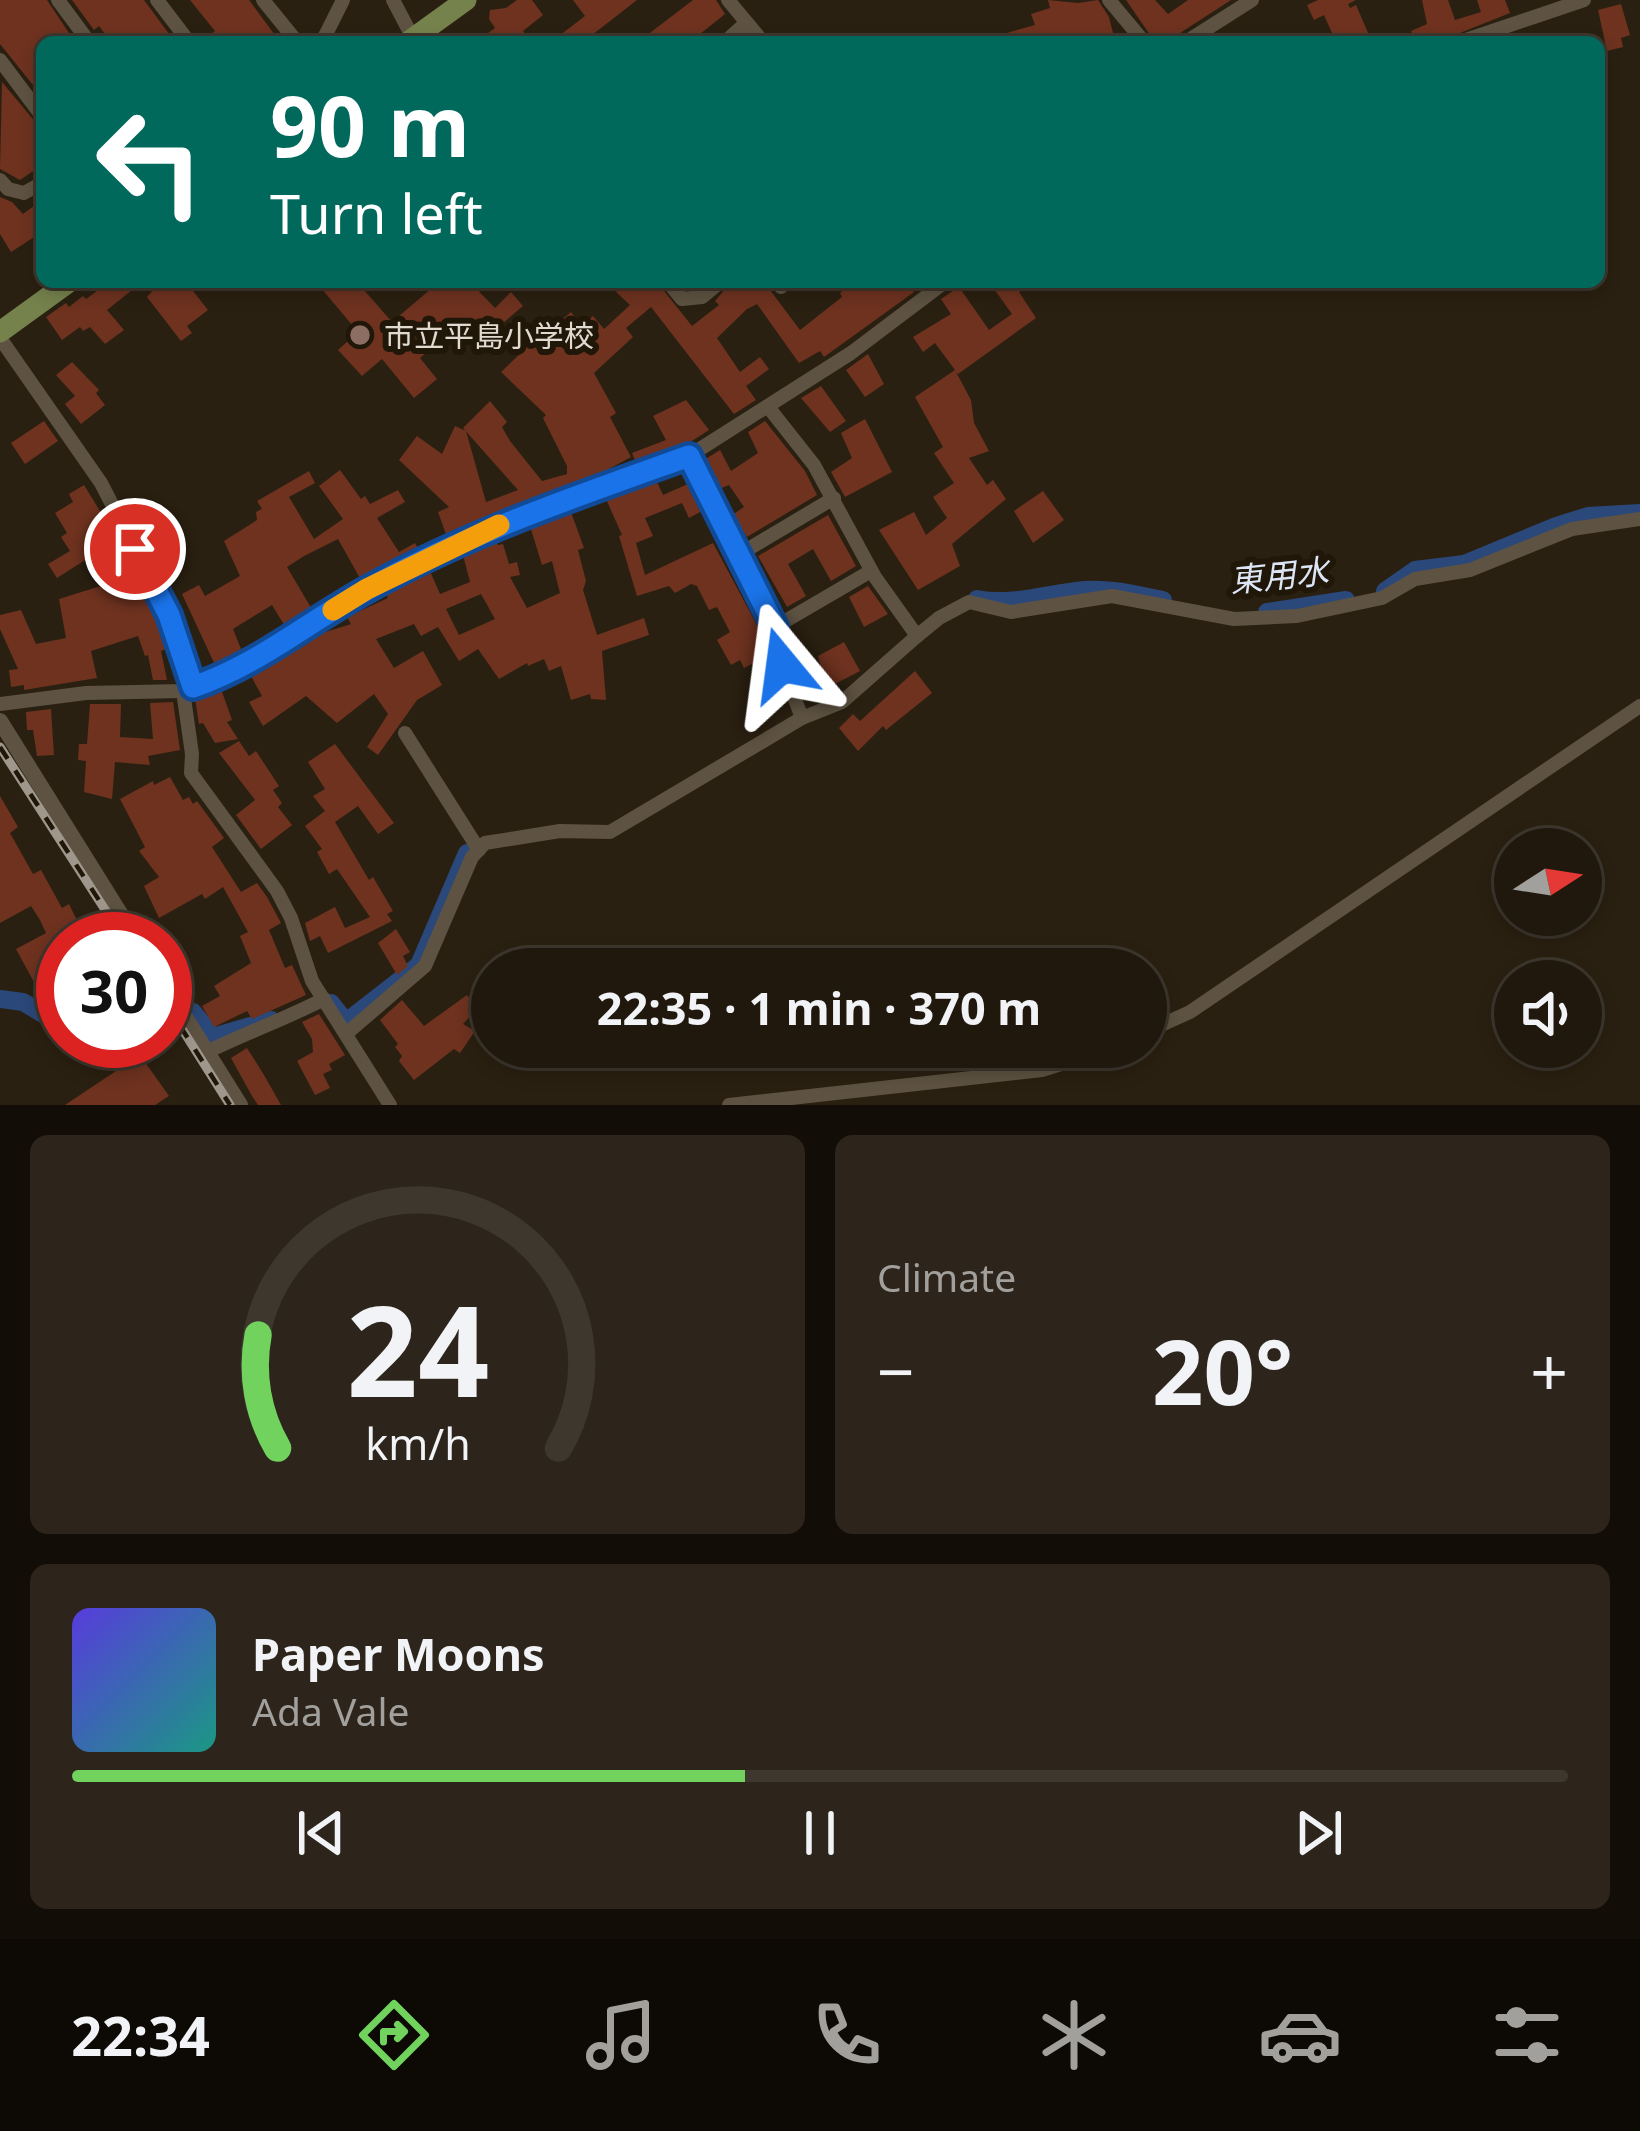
<!DOCTYPE html>
<html lang="en">
<head>
<meta charset="utf-8">
<style>
  body { margin:0; font-family:"Noto Sans","Noto Sans JP",sans-serif; background:#2d251b; color:#f1f3f6; height:100vh; display:flex; flex-direction:column; font-size:45px; white-space:nowrap }
  * { box-sizing:border-box; margin:0 }
  p { font-size:39px; color:#a2a09d }
  .icon { flex:none; width:66px; height:66px; fill:none; stroke:currentColor; stroke-width:2; stroke-linecap:round; stroke-linejoin:round }
  .map { position:relative; height:1105px; overflow:hidden }
  .panel { display:flex; flex-direction:column; gap:30px; padding:30px; background:#120d07; flex:1 }
  .panel>* { flex:none }
  .top-card { position:absolute; left:36px; top:36px; width:1569px; height:252px; border-radius:18px; box-shadow:0 6px 18px #0003,0 0 0 3px #3d372e; background:#00695c; color:#fff; overflow:hidden }
  .needle { width:78px; rotate:78deg }
  .buttons { position:absolute; left:1494px; top:828px; display:grid; gap:24px }
  .buttons a { display:grid; place-items:center; width:108px; height:108px; border-radius:50%; background:#20180d; box-shadow:0 6px 18px #0003,0 0 0 3px #3d372e; font-size:60px }
  .speed { position:absolute; left:36px; top:912px; display:flex; gap:24px; font-size:60px; font-weight:700; text-align:center }
  .speed>* { display:grid; place-content:center; width:156px; height:156px; border-radius:50%; background:#20180d; box-shadow:0 6px 18px #0003,0 0 0 3px #3d372e; line-height:1 }
  .speed .limit { border:18px solid #d22; background:#fff; color:#111 }
  .pin { position:absolute; display:grid; place-items:center; width:102px; height:102px; color:#fff; margin:-51px; border:6px solid #fff; border-radius:50%; box-shadow:0 3px 12px #0007 }
  .me { position:absolute; width:132px; margin:-66px; rotate:344deg; stroke-linejoin:round; filter:drop-shadow(0 0 9px #0008) }
  .turn { display:flex; align-items:center; gap:42px; height:252px; padding:0 36px; font-size:54px }
  .turn .icon { width:156px; height:156px; stroke-width:2.5 }
  .turn b { display:block; font-size:84px; line-height:102px }
  .big { font-size:90px; font-weight:700; line-height:1.1 }
  .panel .tile { flex:1; display:flex; flex-direction:column; justify-content:center; gap:18px; min-width:0; padding:0 42px; border-radius:18px; background:#2d251b }
  .panel .dial { align-items:center; gap:0 }
  .dial svg { height:312px; overflow:visible; fill:none; stroke:#3d372e; stroke-width:7; stroke-linecap:round; text-anchor:middle }
  .dial text { fill:#f1f3f6; stroke:none }
  .song { display:flex; align-items:center; gap:36px }
  .cover { width:144px; height:144px; border-radius:18px; background:linear-gradient(135deg,hsl(250 70% 55%),hsl(170 70% 35%)) }
  .played { height:12px; border-radius:6px; background:linear-gradient(90deg,#71d35e 45%,#3d372e 45%) }
  .keys { display:flex; justify-content:space-around; direction:ltr }
  .heat { display:flex; justify-content:space-between; align-items:center; font-size:66px; direction:ltr }
  .panel .tiles { flex:1; display:grid; gap:30px; grid-template-columns:1fr 1fr }
  .tile:last-child { grid-column:span 2 }
  .trip { position:absolute; left:471px; top:948px; width:696px; height:120px; border-radius:60px; background:#20180d; box-shadow:0 6px 18px #0003,0 0 0 3px #3d372e; font-weight:700; line-height:120px; text-align:center }
  .tabs { display:flex; height:192px; justify-content:space-around; align-items:center; background:#0d0a05; color:#a2a09d }
  .tabs .icon { width:84px; height:84px }
  .tabs .current { color:#71d35e }
  .tabs b { font-size:54px; color:#f1f3f6 }
  .map>svg:first-child { display:block }
  .lines { fill:none; stroke-linecap:round; stroke-linejoin:round }
  .canal { stroke:#2b487a; stroke-width:18 }
  .building { fill:#6e321f; fill-rule:evenodd }
  .minor { stroke:#5e5342; stroke-width:14 }
  .tertiary { stroke:#5e5342; stroke-width:16 }
  .primary { stroke:#75824c; stroke-width:21 }
  .rail-casing { stroke:#9f978c; stroke-width:9 }
  .rail { stroke:#201708; stroke-width:4.5; stroke-dasharray:14; stroke-linecap:butt }
  .route-casing { stroke:#114b97; stroke-width:30 }
  .route { stroke:#1a73e8; stroke-width:21 }
  .slow { stroke:#f59e0b; stroke-width:21 }
  .education-dot { fill:#8d6e63; stroke:#201708; stroke-width:4.5 }
  .labels { text-anchor:middle; dominant-baseline:central; stroke-width:12; stroke-linejoin:round; paint-order:stroke }
  .poi-label { font-size:30px; fill:#e1dad1; stroke:#201708; text-anchor:start }
  .water-label { font-size:33px; font-style:italic; fill:#dbe5f5; stroke:#201708 }
</style>
</head>
<body>
<div class="map">
<svg width="1640" height="1105" viewBox="0 0 1640 1105">
  <rect width="100%" height="100%" fill="#2a2011"/>
  <g class="lines">
    <g class="canal">
      <path d="M1385,591L1415,570L1464,564L1556,526L1588,516L1640,513"/>
      <path d="M977,599C1014,606 1048,593 1085,590C1113,588 1136,595 1163,600"/>
      <path d="M1267,612L1346,600"/>
      <path d="M0,999L23,1002L63,1026"/>
      <path d="M331,1003L346,1022L419,965L467,853"/>
      <path d="M193,1012L213,1037L271,1020"/>
    </g>
  </g>
  <g class="building">
    <path d="M0,0H47L75,42H42V87L37,90L0,44Z"/>
    <path d="M72,0H144L175,42H111L99,26L94,30Z"/>
    <path d="M190,0H249L280,42H201L215,31Z"/>
    <path d="M517,0H532L543,15L523,31L531,42H476L495,28L489,19L490,10L506,8Z"/>
    <path d="M573,0H637L583,42H551L585,16Z"/>
    <path d="M693,0H716L725,14L690,42H638Z"/>
    <path d="M1048,0L1078,3L1098,0L1109,17L1115,41L1123,35L1129,42H989V38L1035,25L1031,14L1050,8Z"/>
    <path d="M1126,0H1155L1168,14L1188,0H1231L1180,33L1175,42H1155Z"/>
    <path d="M1318,0H1356L1348,4L1350,8L1356,5L1372,42H1336L1324,15L1314,20L1307,5Z"/>
    <path d="M1422,0H1448L1455,20L1481,12L1477,0H1505L1510,13L1450,37L1415,42L1411,31L1427,24Z"/>
    <path d="M1621,4L1630,35L1621,38L1623,47L1607,51L1598,10Z"/>
    <path d="M2,82L42,130V165L20,180L0,169Z"/>
    <path d="M0,197L12,202L23,214L42,200V232L11,252L0,234Z"/>
    <path d="M119,282H142L107,310L124,330L105,344L90,327L83,331L80,327L62,340L46,317L66,303L69,307L83,296L86,299L108,283L112,288Z"/>
    <path d="M160,282L171,288L186,282L208,310L187,326L192,333L181,341L147,297Z"/>
    <path d="M316,282H357L392,322L432,288L427,282H470L495,308L511,292L523,306L475,347L464,334L455,343L447,334L420,358L437,379L414,398L382,359L362,376L338,350L358,332Z"/>
    <path d="M614,282H657L692,326L719,305L715,301L731,282H764L800,330L842,297L840,293L854,282H906L914,292L824,357L820,351L799,363L757,304L747,309L717,338L740,372L760,357L769,369L746,386L756,400L734,414L651,307L626,328L633,337L594,373L616,413L610,417L631,457L585,482L486,518L447,537L438,512L449,507L399,460L417,436L442,454L455,426L466,431L486,502L518,490L463,428L490,401L507,422L502,427L510,441L542,481L567,474V466L543,418L546,415L501,372L521,353L515,347L525,338L532,345L571,312L582,326L593,316L604,329L630,305L616,292L620,289Z"/>
    <path d="M989,282H1034L1019,292L1036,318L958,374L956,372L971,400L974,423L989,451L969,458L987,485L993,480L1006,499L952,544L960,566L918,590L879,530L914,512L926,535L947,518L933,497L954,483L934,453L943,447L915,397L955,370L935,343L923,352L913,337L951,314L941,299L959,287L989,330L1012,314Z"/>
    <path d="M868,354L884,384L865,397L846,370Z"/>
    <path d="M72,362L99,390L96,393L105,405L81,424L65,404L75,396L56,375Z"/>
    <path d="M821,386L846,421L830,432L801,398Z"/>
    <path d="M686,400L709,430L684,446L636,463L632,453L666,440L653,416Z"/>
    <path d="M865,419L892,472L845,497L831,472L852,458L841,433Z"/>
    <path d="M44,421L58,441L25,464L11,443Z"/>
    <path d="M765,421L805,471L817,495L747,537L732,515L744,507L729,485L719,489L704,460L720,450L731,471L758,453L748,432Z"/>
    <path d="M340,470L361,499L365,496L370,504L398,490L405,502L377,518L399,552L415,543L419,551L361,580L338,539L304,556L287,567L313,611L286,628L272,605L233,629L243,654L216,667L182,594L199,585L205,596L240,576L224,541L257,520L256,512L262,509L257,501L309,471L315,483L289,497L314,539L343,519L319,486Z"/>
    <path d="M656,480L663,495L690,483L704,510L689,518L682,503L645,518L653,536L636,543L645,575L713,543L766,642L762,645L769,659L754,668L752,664L744,668L740,660L731,665L717,640L730,632L717,607L709,610L697,586L691,584L675,593L669,586L637,596L619,536L622,535L606,499Z"/>
    <path d="M84,485L119,542L109,547L131,589L140,584L159,619L168,648L161,651L167,680H153L148,655L145,656L138,636L91,651L97,678L24,690V685L11,687L9,670L18,669L0,629V615L21,610L36,644L66,638L59,599L104,585L90,557L57,578L48,564L70,551L61,537L67,533L55,513L73,502L69,494Z"/>
    <path d="M1043,491L1064,520L1033,543L1014,511Z"/>
    <path d="M571,512L584,548L578,550L586,581L583,590L597,635L644,618L649,635L602,651L606,700L591,699L590,694L571,700L561,666L549,671L544,659L528,666L527,663L499,679L478,649L459,661L438,627L421,636L414,624L376,639L394,668L423,651L442,685L417,700L378,755L367,747L388,714L374,694L337,723L306,696L263,726L249,702L262,696L251,676L316,635L351,624L347,617L388,598L385,593L430,571L440,594L470,582L463,555L494,539L498,545L503,544L509,564L517,562L520,575L510,577L527,608L560,593L552,561L542,565L530,526ZM481,594L495,619L459,635L446,609Z"/>
    <path d="M828,515L856,566L831,581L813,549L788,564L806,596L787,607L758,556Z"/>
    <path d="M868,586L888,614L864,627L849,597Z"/>
    <path d="M844,642L860,671L808,698L799,678L821,667L818,656Z"/>
    <path d="M915,671L932,693L886,730L883,726L858,751L839,728L853,714L860,721Z"/>
    <path d="M221,689L232,720L227,722L238,739L215,743L203,723L199,724L195,698Z"/>
    <path d="M173,702L180,750L148,756L150,765L115,762L112,799L84,792L86,761L78,760L79,744H87L90,704H121L120,737L153,739L150,703Z"/>
    <path d="M51,709L54,755L37,756L33,730H27L26,712Z"/>
    <path d="M239,741L249,756L256,751L279,786L273,790L282,803L278,807L292,825L261,849L236,815L255,800L219,753Z"/>
    <path d="M335,744L394,823L378,834L358,806L335,822L369,880L373,877L393,911L387,914L392,921L328,953L320,936L310,941L305,923L335,907L345,928L370,917L337,869L329,874L317,852L322,849L305,826L325,811L313,796L325,789L308,762Z"/>
    <path d="M170,777L183,800L189,797L193,804L197,801L224,838L212,847L241,892L257,883L267,897L281,923L269,930L285,968L292,965L306,995L252,1019L247,1011L214,1027L202,1006L220,996L214,986L251,963L240,936L248,932L223,887L205,899L202,894L159,918L144,886L159,877L139,851L145,847L120,799L153,781L154,785Z"/>
    <path d="M0,796L18,827L10,833L33,874L41,870L62,908L69,904L86,939H63V962L49,970L51,975L35,984L16,949L46,933L40,920L31,906L0,923Z"/>
    <path d="M396,929L410,952L403,956L408,966L397,975L378,943Z"/>
    <path d="M467,995L477,1009L463,1024L475,1031L460,1053L454,1049L414,1080L399,1061L402,1056L395,1047L398,1044L380,1020L402,1000L424,1026Z"/>
    <path d="M319,1014L345,1055L329,1064L332,1070L323,1074L330,1088L315,1095L297,1061L313,1052L312,1039L302,1022Z"/>
    <path d="M247,1048L264,1075L281,1105H258L252,1096L231,1058Z"/>
    <path d="M137,1057L142,1058L169,1096L155,1105H65Z"/>
  </g>
  <g class="lines">
    <g class="minor">
      <path d="M58,0L89,42"/>
      <path d="M157,0L189,42"/>
      <path d="M263,0L297,42"/>
      <path d="M393,0L415,42"/>
      <path d="M728,0L763,42"/>
      <path d="M1109,0L1144,42"/>
      <path d="M322,42L343,0"/>
      <path d="M725,42L746,23"/>
      <path d="M1186,42L1252,0"/>
      <path d="M1460,42L1584,0"/>
      <path d="M0,60L42,116"/>
      <path d="M0,180L8,189L24,193L42,183"/>
      <path d="M668,282L682,299L702,297L720,282"/>
      <path d="M776,282L781,287"/>
      <path d="M0,338L101,483L169,615L193,687"/>
      <path d="M769,408L814,465L875,577L917,636L939,618L969,602L1011,612L1112,596L1234,619L1297,616L1382,598L1415,579L1470,570L1572,529L1640,519"/>
      <path d="M689,456L740,554"/>
      <path d="M775,627L740,554L834,498"/>
      <path d="M183,691L192,754L191,773L277,891L291,918L312,981L390,1105"/>
      <path d="M0,704L86,693L183,691L225,676L259,659L367,589L490,529L689,456L851,353L945,282"/>
      <path d="M802,718L782,665L775,627L871,571"/>
      <path d="M405,733L479,850"/>
      <path d="M1146,1032L1190,1012L1640,706"/>
      <path d="M346,1034L425,966L472,857L485,843L560,831L610,832L802,718L842,702L917,636"/>
      <path d="M207,1052C246,1033 285,1019 324,999"/>
      <path d="M729,1105L1042,1070L1115,1047"/>
    </g>
    <g class="tertiary">
      <path d="M0,721L136,939"/>
      <path d="M165,985L240,1105"/>
    </g>
    <g class="primary">
      <path d="M408,42L466,0"/>
      <path d="M0,332L69,282"/>
    </g>
    <g class="rail-casing">
      <g id="rail">
        <path d="M0,747L124,939"/>
        <path d="M165,1002L230,1105"/>
      </g>
    </g>
    <use href="#rail" class="rail"/>
  </g>
  <g class="lines">
    <g class="route-casing">
      <path id="route" d="M135,549L169,615L193,687C258,665 308,622 368,589C470,532 580,495 689,456L775,627L782,665"/>
    </g>
    <use href="#route" class="route"/>
    <path class="slow" d="M333,610L367,589L499,525"/>
  </g>
  <circle class="education-dot" cx="360" cy="335" r="12"/>
  <g class="labels">
    <g class="poi-label">
      <text x="384" y="335">市立平島小学校</text>
    </g>
    <g class="water-label">
      <text transform="translate(1279 575) rotate(-6)">東用水</text>
    </g>
  </g>
</svg>
<div class="buttons">
<a><svg class="needle" viewBox="-14 -14 28 28"><path d="M0-13l5 13h-10z" fill="#e53935"/><path d="M0 13l5-13h-10z" fill="#a2a09d"/></svg></a>
<a><svg class="icon" aria-label="sound" viewBox="0 0 24 24"><path d="M4 9h4l5-4v14l-5-4H4zM17 9q2 3 0 6"/></svg></a>
</div>
<div class="speed"><div class="limit">30</div></div>
<div class="pin" style="left:135px;top:549px;background:#d93025"><svg class="icon" aria-label="arrive" viewBox="0 0 24 24"><path d="M6 21V4h12l-3 4 3 4H6"/></svg></div>
<svg class="me" style="left:782px;top:665px" viewBox="-20 -20 40 40"><path d="M0-17L14 15 0 8-14 15z" fill="#1a73e8" stroke="#fff" stroke-width="4"/></svg>
<div class="trip">22:35 · 1 min · 370 m</div>
<div class="top-card">
<div class="turn"><svg class="icon" aria-label="left" viewBox="0 0 24 24"><path d="M17 20v-9H6M10 6l-5 5 5 5"/></svg><div><b>90 m</b>Turn left</div></div>
</div>
</div>
<section class="panel">
<div class="tiles">
<div class="tile dial"><svg viewBox="0 0 100 80">
<path d="M14 69A42 42 0 1 1 86 69"/>
<path d="M14 69A42 42 0 0 1 9 40" stroke="#71d35e"/>
<text x="50" y="56" font-size="32" font-weight="700">24</text>
<text x="50" y="72" font-size="11">km/h</text>
</svg></div>
<div class="tile"><p>Climate</p>
<div class="heat"><a>−</a><b class="big">20°</b><a>+</a></div>
</div>
<div class="tile">
<div class="song"><i class="cover"></i><div><b>Paper Moons</b><p>Ada Vale</p></div></div>
<div class="played"></div>
<div class="keys"><svg class="icon" aria-label="previous" viewBox="0 0 24 24"><path d="M18 5L8 12l10 7zM5 5v14"/></svg><svg class="icon" aria-label="pause" viewBox="0 0 24 24"><path d="M8 5v14M16 5v14"/></svg><svg class="icon" aria-label="next" viewBox="0 0 24 24"><path d="M6 5l10 7-10 7zM19 5v14"/></svg></div>
</div>
</div>
</section>
<nav class="tabs">
<b>22:34</b>
<svg class="icon current" aria-label="directions" viewBox="0 0 24 24"><path d="M12 3l9 9-9 9-9-9zM9 14v-3h6M13 9l2 2-2 2"/></svg>
<svg class="icon" aria-label="music" viewBox="0 0 24 24"><path d="M9 18V5l10-2v13"/><circle cx="6" cy="18" r="3"/><circle cx="16" cy="16" r="3"/></svg>
<svg class="icon" aria-label="phone" viewBox="0 0 24 24"><path d="M5 4h4l2 5-3 2q2 4 5 5l2-3 5 2v4C11 20 4 13 5 4z"/></svg>
<svg class="icon" aria-label="climate" viewBox="0 0 24 24"><path d="M12 3v18M4 7l16 10M4 17L20 7"/></svg>
<svg class="icon" aria-label="car" viewBox="0 0 24 24"><path d="M5 17H2v-5l4-1 3-4h7l3 4 3 1v5h-3M9 17h6M6 11h13"/><circle cx="7" cy="17" r="2"/><circle cx="17" cy="17" r="2"/></svg>
<svg class="icon" aria-label="filters" viewBox="0 0 24 24"><path d="M4 7h16M4 17h16"/><circle cx="9" cy="7" r="2"/><circle cx="15" cy="17" r="2"/></svg>
</nav>
</body>
</html>
